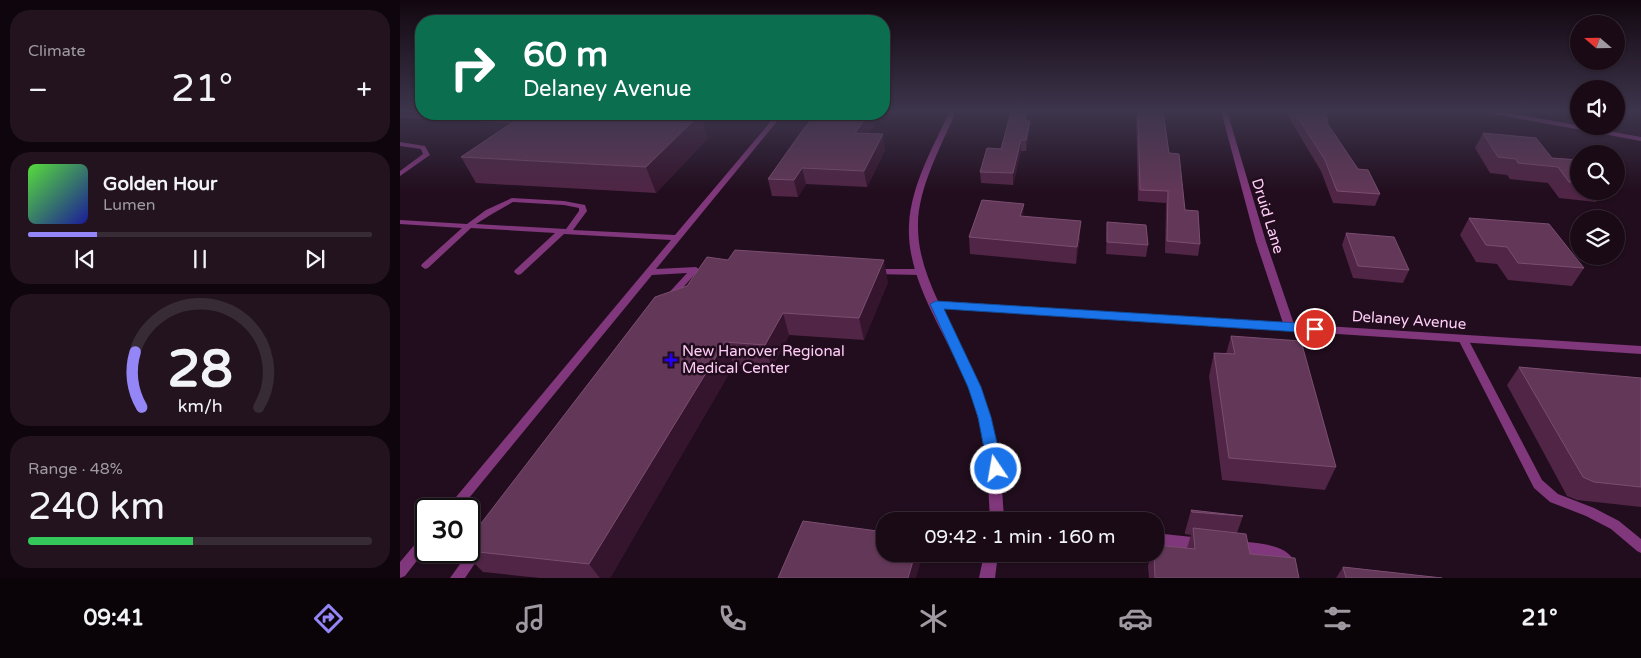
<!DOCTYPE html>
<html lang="en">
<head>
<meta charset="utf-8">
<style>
  body { margin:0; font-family:"Varela Round",sans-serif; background:#22131f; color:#f1f3f6; height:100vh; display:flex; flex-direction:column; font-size:19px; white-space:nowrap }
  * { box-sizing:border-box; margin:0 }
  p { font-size:16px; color:#9f9aa1 }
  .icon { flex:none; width:28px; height:28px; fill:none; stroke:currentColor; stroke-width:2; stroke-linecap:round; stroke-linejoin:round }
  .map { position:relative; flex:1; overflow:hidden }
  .drawer { display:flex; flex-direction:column; gap:10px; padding:10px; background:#0e060c; width:400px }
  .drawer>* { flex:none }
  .top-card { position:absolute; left:15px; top:15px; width:475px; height:105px; border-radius:20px; box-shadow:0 1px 4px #0004,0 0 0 1px #372b35; background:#0b6e4f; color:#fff; overflow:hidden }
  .needle { width:32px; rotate:290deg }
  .fabs { position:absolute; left:1170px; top:15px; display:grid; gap:10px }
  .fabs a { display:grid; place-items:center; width:55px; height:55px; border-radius:50%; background:#190a16; box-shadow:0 1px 4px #0004,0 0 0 1px #372b35; font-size:25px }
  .speed { position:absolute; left:15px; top:498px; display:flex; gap:10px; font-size:25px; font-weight:700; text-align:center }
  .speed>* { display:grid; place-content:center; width:65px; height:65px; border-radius:50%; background:#190a16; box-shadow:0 1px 4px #0004,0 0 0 1px #372b35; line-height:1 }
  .speed .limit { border:2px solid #111; border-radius:8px; background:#fff; color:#111 }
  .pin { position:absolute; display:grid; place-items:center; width:42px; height:42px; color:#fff; margin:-21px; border:2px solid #fff; border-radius:50%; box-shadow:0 1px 5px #0007 }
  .me { position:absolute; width:55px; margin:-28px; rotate:348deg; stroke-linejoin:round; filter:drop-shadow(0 0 4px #0008) }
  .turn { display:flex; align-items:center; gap:18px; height:105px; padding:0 25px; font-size:22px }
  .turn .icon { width:65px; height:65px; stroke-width:2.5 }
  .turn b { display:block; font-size:35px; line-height:42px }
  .big { font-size:38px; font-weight:600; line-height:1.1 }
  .drawer .tile { flex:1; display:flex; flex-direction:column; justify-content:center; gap:8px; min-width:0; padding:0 18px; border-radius:20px; background:#22131f }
  .drawer .dial { align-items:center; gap:0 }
  .dial svg { height:130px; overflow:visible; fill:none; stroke:#372b35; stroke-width:7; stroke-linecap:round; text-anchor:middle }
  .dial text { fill:#f1f3f6; stroke:none }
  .song { display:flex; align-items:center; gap:15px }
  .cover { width:60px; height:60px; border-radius:8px; background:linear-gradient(135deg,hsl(110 70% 55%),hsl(240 70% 35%)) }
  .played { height:5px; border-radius:2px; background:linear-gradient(90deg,#9486f7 20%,#372b35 20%) }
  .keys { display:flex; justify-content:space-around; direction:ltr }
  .heat { display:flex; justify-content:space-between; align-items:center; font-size:28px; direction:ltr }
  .charge { height:8px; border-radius:4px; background:linear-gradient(90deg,#34c759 48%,#372b35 0) }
  .trip { position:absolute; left:476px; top:512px; width:288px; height:50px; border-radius:20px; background:#190a16; box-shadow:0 1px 4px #0004,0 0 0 1px #372b35; font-weight:600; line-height:50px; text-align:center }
  .tabs { display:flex; height:80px; justify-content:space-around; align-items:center; background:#0a0409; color:#9f9aa1 }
  .tabs .icon { width:35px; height:35px }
  .tabs .current { color:#9486f7 }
  .tabs b { font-size:22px; color:#f1f3f6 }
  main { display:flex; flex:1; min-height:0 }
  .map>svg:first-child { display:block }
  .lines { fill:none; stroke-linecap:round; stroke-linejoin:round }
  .service { fill:#81377b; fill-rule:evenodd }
  .minor { fill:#81377b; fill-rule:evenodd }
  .wall { fill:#502545 }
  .shaded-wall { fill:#35142d }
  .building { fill:#633758; stroke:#7b4e71 }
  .route { fill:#1a73e8; stroke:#114b97 }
  .poi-dot { fill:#2300f8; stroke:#210d1d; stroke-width:2 }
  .labels { text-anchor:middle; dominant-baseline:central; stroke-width:5; stroke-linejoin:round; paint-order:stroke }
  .street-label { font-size:15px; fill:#ffcdf7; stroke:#210d1d }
  .poi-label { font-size:15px; fill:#ffcdf7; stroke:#210d1d; text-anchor:start }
</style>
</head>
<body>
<main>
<section class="drawer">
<div class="tile"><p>Climate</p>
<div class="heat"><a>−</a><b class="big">21°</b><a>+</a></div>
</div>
<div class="tile">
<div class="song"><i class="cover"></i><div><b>Golden Hour</b><p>Lumen</p></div></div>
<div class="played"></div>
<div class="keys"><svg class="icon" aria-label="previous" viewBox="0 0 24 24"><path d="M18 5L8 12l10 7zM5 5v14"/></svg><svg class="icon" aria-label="pause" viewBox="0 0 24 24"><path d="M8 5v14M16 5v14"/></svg><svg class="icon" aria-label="next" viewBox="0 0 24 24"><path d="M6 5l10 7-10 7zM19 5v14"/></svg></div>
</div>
<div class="tile dial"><svg viewBox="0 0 100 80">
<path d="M14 69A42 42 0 1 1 86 69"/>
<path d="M14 69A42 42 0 0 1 10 35" stroke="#9486f7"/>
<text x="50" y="56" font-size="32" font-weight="700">28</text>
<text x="50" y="72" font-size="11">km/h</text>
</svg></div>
<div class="tile"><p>Range · 48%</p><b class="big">240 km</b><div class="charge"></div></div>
</section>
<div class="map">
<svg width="1241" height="578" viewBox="0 0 1241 578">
  <rect width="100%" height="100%" fill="#210d1d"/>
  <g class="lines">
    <g class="service">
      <path d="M377,114H383L256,269L296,267L300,270L299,272L296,273L271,301L268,302L264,299L265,297L287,273L252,275L60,509H46L271,240L164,234L121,274L118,275L114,272L115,270L155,233L71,228L28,268L25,269L21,266L22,264L62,228L0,224V220L67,224L86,210L112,198L164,201L185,205L187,211L173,230L275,235ZM113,202L164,205L179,208V211L166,229L76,224L92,214Z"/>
      <path d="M0,142L25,146L30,155L0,176V171L23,154L21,149L0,146Z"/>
      <path d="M476,269H520L524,272L520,275L473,274L472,272Z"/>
      <path d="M1063,336L1066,337L1068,339L1142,480L1158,494L1194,508L1219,521L1241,539V553L1237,551L1211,529L1186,516L1150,502L1134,488L1058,339L1060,337Z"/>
      <path d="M755,533L801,538L805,540L807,544L805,548L801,550L755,545Z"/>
      <path d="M26,534V549L5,576L0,578V562L22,536Z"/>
      <path d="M839,541C855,543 887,544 894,561L893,565L888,567L869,557L839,553L835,551L833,547L835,543Z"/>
      <path d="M78,544L83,546L84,550L65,578H50L73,546Z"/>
    </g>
    <g class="minor">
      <path d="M550,111H556C542,145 517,189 518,227C518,253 527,277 538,301L883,323L856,242L821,111H827L866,242L894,324L1241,346V354L541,308C554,334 568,359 580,386C597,429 602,475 604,521H590C588,475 585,431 568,387C548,336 506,281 509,225C511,185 533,147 550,111Z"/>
      <path d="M1085,111H1099L1241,137V141L1088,113Z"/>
      <path d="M584,554H598L595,578H579Z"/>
    </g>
  </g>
  <g class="wall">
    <path d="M0,111H21V114H293L308,138L256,193L76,183L61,157L111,123L0,118Z"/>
    <path d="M736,111H763L769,153L785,210L800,244L798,256L765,253L766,203L738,201Z"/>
    <path d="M885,111H924L928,120L927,124L958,169L980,194L975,206L933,203L921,171Z"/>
    <path d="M416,114H482L468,134L485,150L467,187L406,184L398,197L372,196L368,179Z"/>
    <path d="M626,121L629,132L626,151H621L613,185L581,183L580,172Z"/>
    <path d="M1083,133L1152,158L1179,160V191H1203L1196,202L1159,198L1148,183L1110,179L1107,175L1090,173L1075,148Z"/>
    <path d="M624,216L680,238L676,264L570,254L569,237Z"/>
    <path d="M1069,218L1184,268L1172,286L1108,280L1097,264L1076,262L1060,235Z"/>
    <path d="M707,222L748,245L746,257L706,254Z"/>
    <path d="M946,233L1009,270L1003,283L953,278L942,245Z"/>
    <path d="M488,282L464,340L389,335L372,368L334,365L210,578H140L83,572L62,551H69L255,297Z"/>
    <path d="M831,336L936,467L925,490L822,480L809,376L814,353L826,354Z"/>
    <path d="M1119,367L1241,378V507L1177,500L1167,496L1107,385Z"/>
    <path d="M791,510L843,516L837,533L850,554L899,578H749L748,566L751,554L787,548L791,535L785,534V532Z"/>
    <path d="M943,567L1042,578H936Z"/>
  </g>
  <g class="shaded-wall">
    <path d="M300,114L308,138L256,193L246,167Z"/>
    <path d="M469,114H482L458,149L455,133Z"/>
    <path d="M630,121L629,132L626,151V140Z"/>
    <path d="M483,134L485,150L467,187L464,171Z"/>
    <path d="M621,140V151L613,185V173Z"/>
    <path d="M402,168L406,184L398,197L394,180Z"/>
    <path d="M624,204L623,221L620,216Z"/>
    <path d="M681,221L680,238L676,264L677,247Z"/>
    <path d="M484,260L488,282L464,340L459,318Z"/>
    <path d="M383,313L389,335L372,368L365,345Z"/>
    <path d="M325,342L334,365L210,578H200L189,564Z"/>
    <path d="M515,554H522L523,555L516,578H508Z"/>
  </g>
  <g class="building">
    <path d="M738,111H763L769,153L779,154L785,210L798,211L800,244L767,241L768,191L740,190Z"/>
    <path d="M894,111H924L928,120H925L958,169L968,170L980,194L937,191L925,160Z"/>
    <path d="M611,112L626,115L625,121H630L626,140H621L613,173L580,172L587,148L601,149Z"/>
    <path d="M125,114H300L246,167L61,157Z"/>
    <path d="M416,114H469L455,133L483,134L464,171L402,168L394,180L368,179L402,131Z"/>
    <path d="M1083,133L1136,138L1152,158L1179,160V183L1169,182L1158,167L1118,163L1116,159L1098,157Z"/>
    <path d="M582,200L624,204L620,216L681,221L677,247L569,237Z"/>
    <path d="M1069,218L1149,224L1184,268L1118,263L1107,247L1086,245Z"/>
    <path d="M707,222L746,225L748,245L707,242Z"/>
    <path d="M946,233L994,237L1009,270L958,266Z"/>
    <path d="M335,250L484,260L459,318L383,313L365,345L325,342L189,564L69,551V539L255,297L287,286L307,257L328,260Z"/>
    <path d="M831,336L901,341L936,467L829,458L814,353L835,354Z"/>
    <path d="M1119,367L1241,378V487L1194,482L1183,477Z"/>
    <path d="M791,510L843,516L792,512Z"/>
    <path d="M403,521L485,532V554H515L508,578H378Z"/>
    <path d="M793,528L846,534L850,554L895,558L899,578H755L754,554H755V545L795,549Z"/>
    <path d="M943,567L1042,578H946Z"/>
  </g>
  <linearGradient id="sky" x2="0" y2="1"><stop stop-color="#120710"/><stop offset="0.58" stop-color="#3d354c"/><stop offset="1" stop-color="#3d354c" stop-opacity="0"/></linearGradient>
  <rect width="1241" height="192" fill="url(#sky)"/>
  <path class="route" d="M536,301L915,324L921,329L915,333L544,309L581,387L591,417L603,469L601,474L596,476L591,474L588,469L578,417L568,387L530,304Z"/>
  <path class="poi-dot" d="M268.5 352.5h5v5h5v5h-5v5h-5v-5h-5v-5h5z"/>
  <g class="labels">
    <g class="street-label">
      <text transform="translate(868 216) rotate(73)">Druid Lane</text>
      <text transform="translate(1009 320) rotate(4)">Delaney Avenue</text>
    </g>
    <g class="poi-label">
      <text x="282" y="351">New Hanover Regional<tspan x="282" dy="17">Medical Center</tspan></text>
    </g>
  </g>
</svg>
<div class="fabs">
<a><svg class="needle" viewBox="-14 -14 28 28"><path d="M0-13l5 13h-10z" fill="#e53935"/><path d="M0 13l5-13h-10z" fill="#9f9aa1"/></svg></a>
<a><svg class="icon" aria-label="sound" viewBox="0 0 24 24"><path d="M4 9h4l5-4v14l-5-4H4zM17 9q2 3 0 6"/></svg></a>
<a><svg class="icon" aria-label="search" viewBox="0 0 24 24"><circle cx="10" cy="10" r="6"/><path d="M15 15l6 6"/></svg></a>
<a><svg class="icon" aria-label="layers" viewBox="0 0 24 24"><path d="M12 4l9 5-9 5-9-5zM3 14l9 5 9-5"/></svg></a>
</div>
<div class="speed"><div class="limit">30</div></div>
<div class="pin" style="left:915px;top:329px;background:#d93025"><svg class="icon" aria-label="arrive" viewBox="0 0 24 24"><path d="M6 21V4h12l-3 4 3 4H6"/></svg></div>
<svg class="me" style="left:596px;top:469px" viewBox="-20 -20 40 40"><circle r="17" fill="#1a73e8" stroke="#fff" stroke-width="3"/><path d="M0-11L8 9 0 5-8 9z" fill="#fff"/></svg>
<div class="trip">09:42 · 1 min · 160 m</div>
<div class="top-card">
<div class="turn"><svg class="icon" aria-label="right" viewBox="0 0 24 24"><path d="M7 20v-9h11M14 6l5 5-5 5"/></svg><div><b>60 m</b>Delaney Avenue</div></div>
</div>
</div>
</main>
<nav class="tabs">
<b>09:41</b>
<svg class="icon current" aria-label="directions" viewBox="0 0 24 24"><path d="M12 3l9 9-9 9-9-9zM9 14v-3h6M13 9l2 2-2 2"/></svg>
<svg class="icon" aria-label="music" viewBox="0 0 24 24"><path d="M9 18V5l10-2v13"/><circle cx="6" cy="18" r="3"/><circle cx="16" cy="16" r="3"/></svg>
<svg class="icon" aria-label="phone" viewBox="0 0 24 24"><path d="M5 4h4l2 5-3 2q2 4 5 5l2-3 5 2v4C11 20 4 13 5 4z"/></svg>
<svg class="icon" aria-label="climate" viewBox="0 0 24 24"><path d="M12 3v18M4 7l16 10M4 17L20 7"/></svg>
<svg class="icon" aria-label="car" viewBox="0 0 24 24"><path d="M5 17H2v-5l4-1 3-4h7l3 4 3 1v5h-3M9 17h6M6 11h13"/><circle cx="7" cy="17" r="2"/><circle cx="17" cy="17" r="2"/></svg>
<svg class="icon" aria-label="filters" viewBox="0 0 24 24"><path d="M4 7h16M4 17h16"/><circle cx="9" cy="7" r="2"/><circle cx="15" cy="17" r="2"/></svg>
<b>21°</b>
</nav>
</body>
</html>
